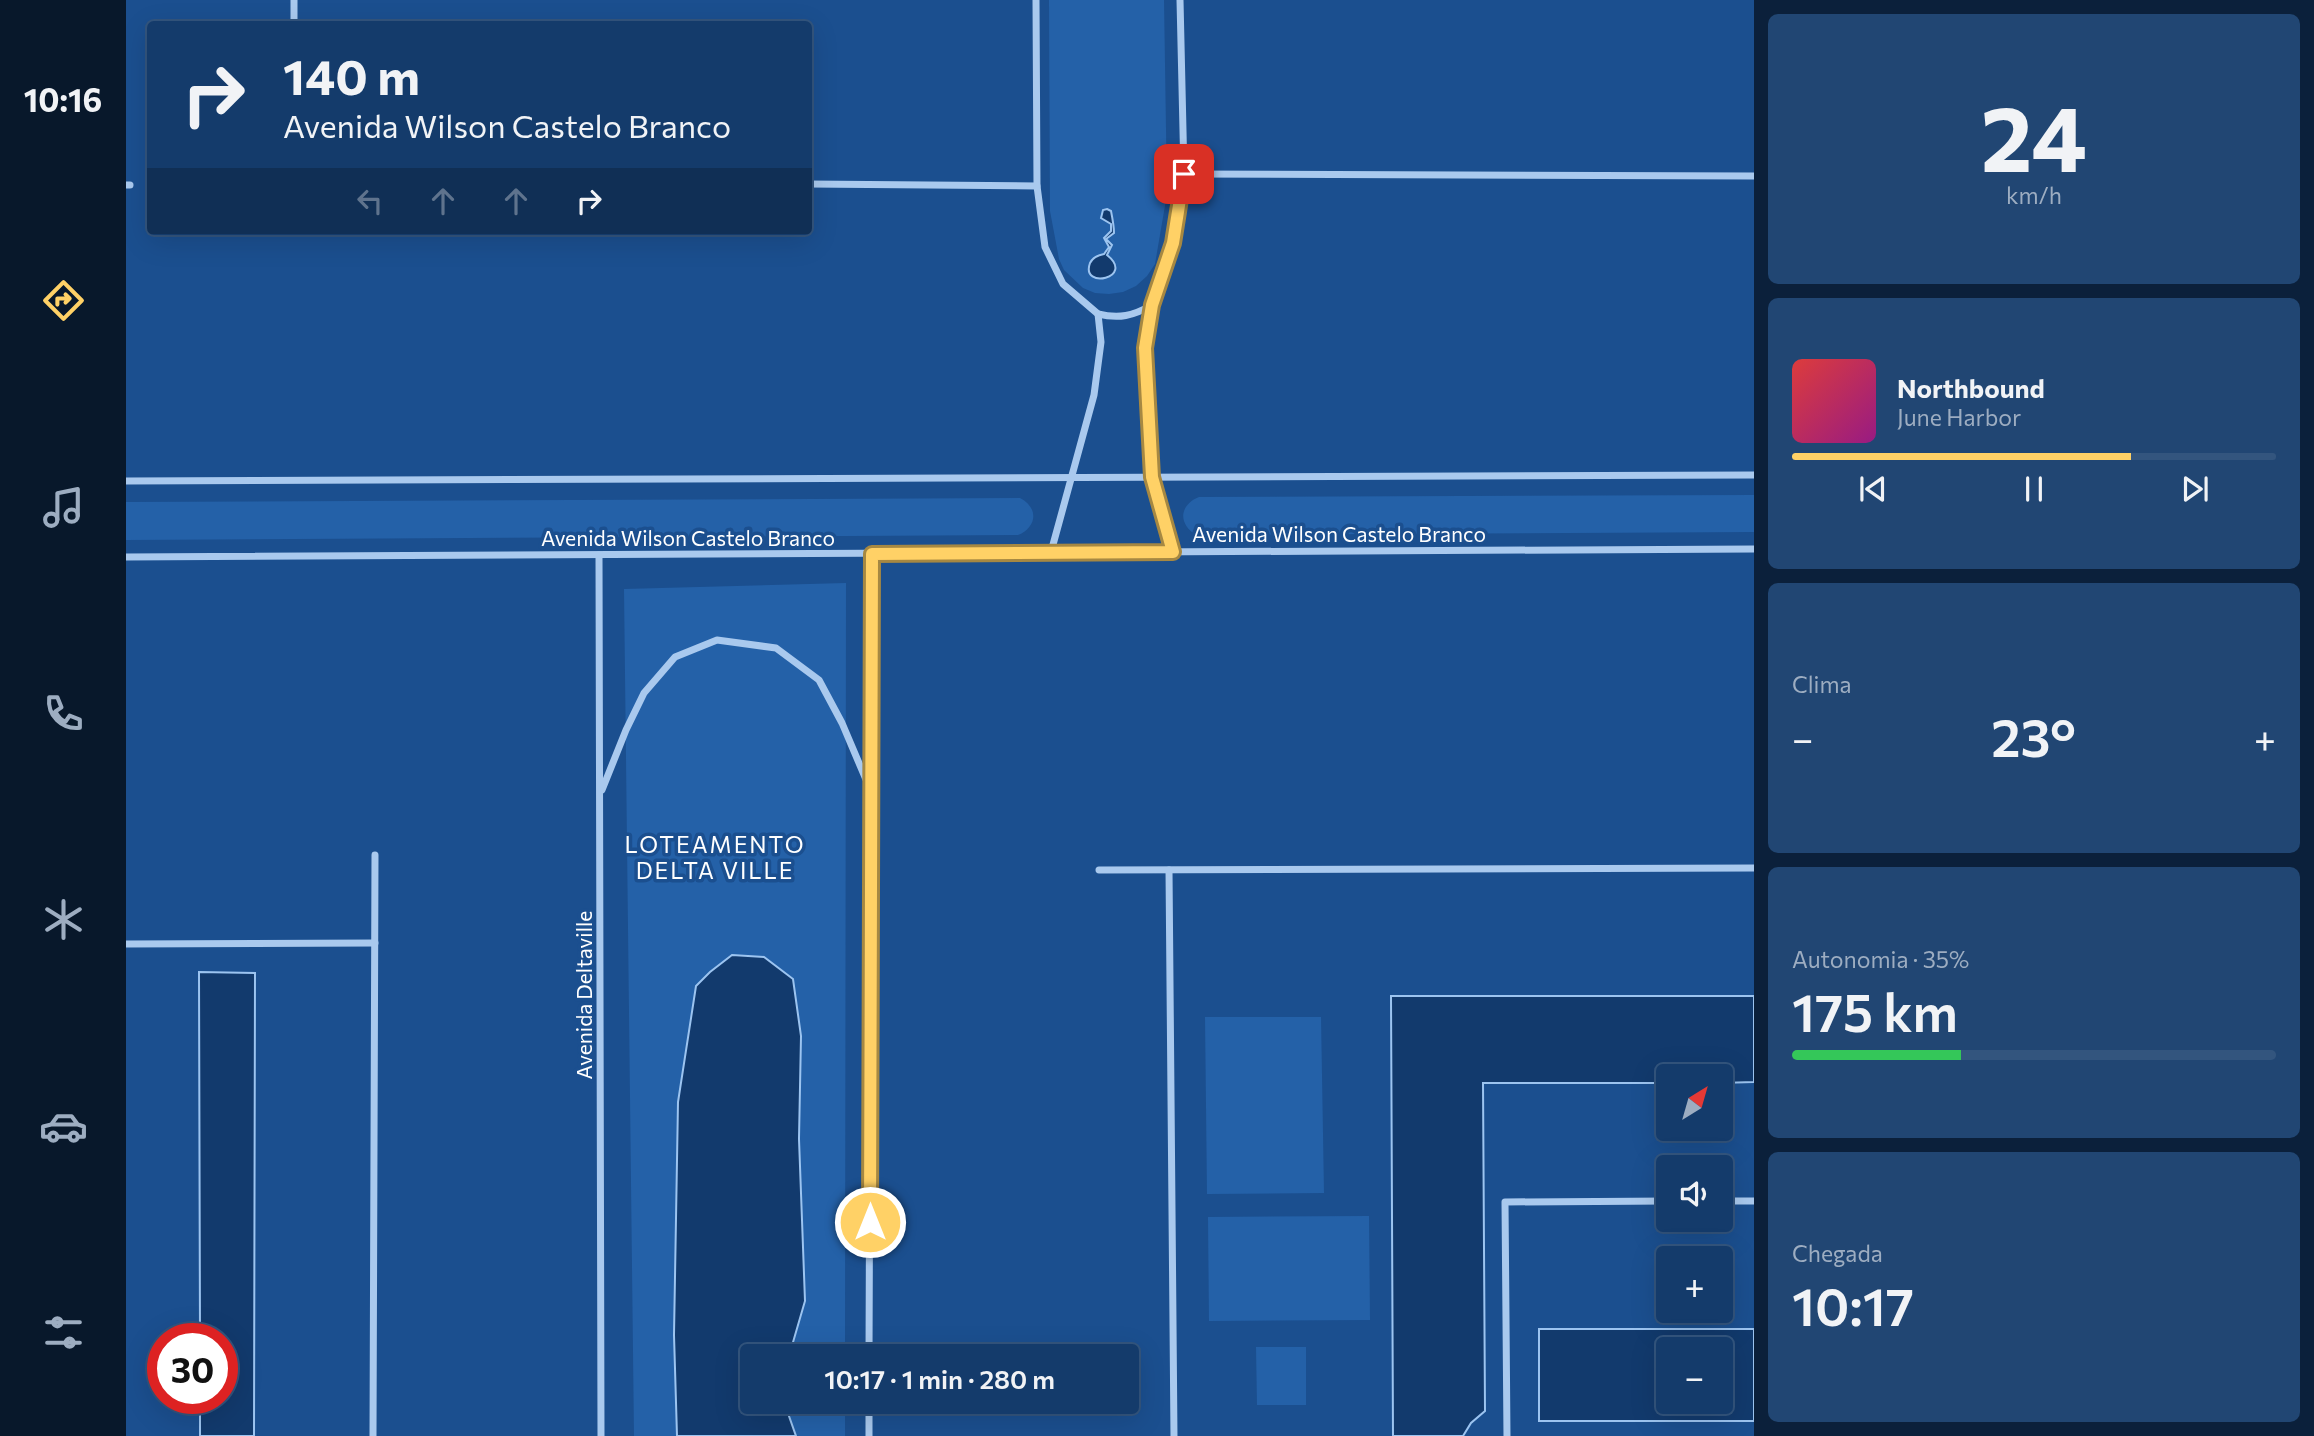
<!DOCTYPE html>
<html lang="pt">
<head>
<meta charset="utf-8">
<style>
  body { margin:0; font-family:Commissioner,sans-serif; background:#214673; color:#f1f3f6; height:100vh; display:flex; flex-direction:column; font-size:26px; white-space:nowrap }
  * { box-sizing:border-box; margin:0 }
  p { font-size:23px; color:#9dadc1 }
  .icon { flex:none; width:38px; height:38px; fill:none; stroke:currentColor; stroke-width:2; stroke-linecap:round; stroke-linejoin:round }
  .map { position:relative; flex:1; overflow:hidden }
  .drawer { display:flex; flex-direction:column; gap:14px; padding:14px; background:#0b203b; width:560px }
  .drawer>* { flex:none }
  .hud { position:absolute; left:21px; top:21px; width:665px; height:214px; border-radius:7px; box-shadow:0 7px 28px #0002,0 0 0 2px #33557e; background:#143b6b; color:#f1f3f6; overflow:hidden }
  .needle { width:46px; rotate:37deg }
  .fabs { position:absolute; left:1530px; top:1064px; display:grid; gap:14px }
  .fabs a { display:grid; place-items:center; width:77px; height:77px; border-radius:7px; background:#143b6b; box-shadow:0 7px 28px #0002,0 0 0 2px #33557e; font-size:35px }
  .speed { position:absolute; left:21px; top:1323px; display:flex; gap:14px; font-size:35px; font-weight:700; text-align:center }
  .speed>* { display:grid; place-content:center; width:91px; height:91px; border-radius:50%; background:#143b6b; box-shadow:0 7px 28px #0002,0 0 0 2px #33557e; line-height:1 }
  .speed .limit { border:10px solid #d22; background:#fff; color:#111 }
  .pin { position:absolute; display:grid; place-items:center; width:60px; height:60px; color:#fff; margin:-30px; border-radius:14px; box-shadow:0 4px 10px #0006 }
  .me { position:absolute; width:77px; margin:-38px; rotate:0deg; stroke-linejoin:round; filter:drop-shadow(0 0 5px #0008) }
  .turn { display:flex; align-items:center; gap:24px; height:147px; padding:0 21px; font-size:32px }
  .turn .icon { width:91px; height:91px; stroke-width:2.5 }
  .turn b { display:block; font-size:49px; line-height:60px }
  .lanes { display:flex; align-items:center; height:66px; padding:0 21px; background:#0003; justify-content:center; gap:35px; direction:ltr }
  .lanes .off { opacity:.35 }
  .big { font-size:52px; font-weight:600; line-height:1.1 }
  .drawer .tile { flex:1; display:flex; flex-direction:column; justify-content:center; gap:10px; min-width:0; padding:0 24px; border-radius:10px; background:#214673 }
  .drawer .dial { align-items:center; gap:0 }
  .dial b { font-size:91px; line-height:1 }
  .song { display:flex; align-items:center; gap:21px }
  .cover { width:84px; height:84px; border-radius:10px; background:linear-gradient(135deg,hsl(0 70% 55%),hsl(310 70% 35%)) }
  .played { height:7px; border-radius:4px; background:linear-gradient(90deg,#ffd166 70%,#33557e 70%) }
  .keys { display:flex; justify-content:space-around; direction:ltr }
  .heat { display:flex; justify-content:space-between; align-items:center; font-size:38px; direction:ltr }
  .charge { height:10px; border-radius:5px; background:linear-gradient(90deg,#34c759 35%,#33557e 0) }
  .trip { position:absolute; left:614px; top:1344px; width:399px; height:70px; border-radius:7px; background:#143b6b; box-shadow:0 7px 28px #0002,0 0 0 2px #33557e; font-weight:600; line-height:70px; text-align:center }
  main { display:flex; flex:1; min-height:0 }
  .dock { display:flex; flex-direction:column; width:126px; justify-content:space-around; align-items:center; background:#08182b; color:#9dadc1 }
  .dock .icon { width:49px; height:49px }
  .dock .on { color:#ffd166 }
  .dock b { font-size:32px; color:#f1f3f6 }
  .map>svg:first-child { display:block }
  .green { fill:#2461a8 }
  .water { fill:#123a6d; stroke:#9cc4f0; stroke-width:2; fill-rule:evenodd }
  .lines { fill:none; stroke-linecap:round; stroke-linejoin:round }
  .minor { stroke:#a9c9ee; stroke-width:7 }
  .route-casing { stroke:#a68842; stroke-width:18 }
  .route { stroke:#ffd166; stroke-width:12 }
  .labels { text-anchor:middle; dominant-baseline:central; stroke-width:7; stroke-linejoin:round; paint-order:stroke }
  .street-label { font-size:21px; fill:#fff; stroke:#1b4f8f }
  .neighbourhood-label { font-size:23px; letter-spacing:2px; fill:#fff; stroke:#1b4f8f }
</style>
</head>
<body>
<main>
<nav class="dock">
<b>10:16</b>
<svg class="icon on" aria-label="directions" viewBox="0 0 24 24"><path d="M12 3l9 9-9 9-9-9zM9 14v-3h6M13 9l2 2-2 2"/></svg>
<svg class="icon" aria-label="music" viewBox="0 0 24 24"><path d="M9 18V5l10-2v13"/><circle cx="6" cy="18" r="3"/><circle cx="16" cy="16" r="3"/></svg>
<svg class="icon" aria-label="phone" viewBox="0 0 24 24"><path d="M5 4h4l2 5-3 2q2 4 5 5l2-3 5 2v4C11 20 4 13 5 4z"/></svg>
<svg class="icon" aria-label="climate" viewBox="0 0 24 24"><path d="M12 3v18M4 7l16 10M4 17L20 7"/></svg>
<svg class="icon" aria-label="car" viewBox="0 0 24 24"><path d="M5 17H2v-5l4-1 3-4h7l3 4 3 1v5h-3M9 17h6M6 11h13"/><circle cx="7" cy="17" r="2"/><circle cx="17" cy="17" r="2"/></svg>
<svg class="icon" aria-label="filters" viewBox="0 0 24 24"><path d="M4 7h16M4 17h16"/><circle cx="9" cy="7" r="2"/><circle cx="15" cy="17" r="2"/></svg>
</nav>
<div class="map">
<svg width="1628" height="1436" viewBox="0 0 1628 1436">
  <rect width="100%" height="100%" fill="#1b4f8f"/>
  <g class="green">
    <path d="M923,0H1038L1041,194L1029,264L1021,276L1010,286L997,292L983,294L969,293L957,288L938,270L933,259L924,211Z"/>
    <path d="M1628,495V532L1070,535C1052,524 1053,505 1073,497Z"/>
    <path d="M894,498C913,508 911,527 892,535L0,540V502Z"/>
    <path d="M720,583L719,1356H626V1402H719V1436H508L498,589Z"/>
    <path d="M1079,1017H1195L1198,1193L1081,1194Z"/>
    <path d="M1243,1216L1244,1320L1083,1321L1082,1217Z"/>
    <path d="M1130,1347H1180V1405H1131Z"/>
  </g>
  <g class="water">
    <path d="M981,209L985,211C986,216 988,227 988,233L980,239L986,245L981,255C1010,278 954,290 964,263C967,257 972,255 978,254L983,247L978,238L985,231V224L975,218L977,210Z"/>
    <path d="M606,955L638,957L667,979L675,1036L673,1139L679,1301L663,1356H626V1402H658L670,1436H551L548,1335L552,1102L570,986L584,972Z"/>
    <path d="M73,972L129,973L128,1436H74V1398H96V1339H74Z"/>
    <path d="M1265,996H1628V1082L1594,1083V1076H1542V1083H1357L1359,1411L1345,1423L1337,1436H1267Z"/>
    <path d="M1413,1329H1628V1421H1413ZM1594,1349V1402H1542V1349Z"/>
  </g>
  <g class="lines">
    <g class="minor">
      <path d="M168,0V24"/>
      <path d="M910,0L911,186L919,247L937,284L972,314L975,342L968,395L925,552"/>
      <path d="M1058,174L1628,176"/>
      <path d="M682,184L911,186"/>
      <path d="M0,185H4"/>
      <path d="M972,314C993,319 1007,316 1026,305"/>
      <path d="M0,481L1628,475"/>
      <path d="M1047,552L1026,477L1019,348L1026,305L1047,243L1058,174L1054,0"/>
      <path d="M473,555L475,1436"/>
      <path d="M0,557L1628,549"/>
      <path d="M476,790L500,730L518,693L549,657L591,640L650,648L693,680L716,723L744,789"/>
      <path d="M973,870L1628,868"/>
      <path d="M1043,870L1048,1436"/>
      <path d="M0,944L249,943"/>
      <path d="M1594,1201H1628"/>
      <path d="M743,1356L746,553"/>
      <path d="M247,1436L249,855"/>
      <path d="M743,1436V1402"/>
      <path d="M1381,1436L1379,1202L1542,1201"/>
    </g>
  </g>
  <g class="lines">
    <g class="route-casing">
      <path id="route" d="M744,1222L746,554L1047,552L1026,477L1019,348L1026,305L1047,243L1058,174"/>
    </g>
    <use href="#route" class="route"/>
  </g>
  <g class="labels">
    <g class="street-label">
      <text x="1213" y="533">Avenida Wilson Castelo Branco</text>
      <text x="562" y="537">Avenida Wilson Castelo Branco</text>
      <text transform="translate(457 995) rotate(-90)">Avenida Deltaville</text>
    </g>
    <g class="neighbourhood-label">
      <text x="589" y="844">LOTEAMENTO<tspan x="589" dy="26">DELTA VILLE</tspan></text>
    </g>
  </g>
</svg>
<div class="fabs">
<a><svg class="needle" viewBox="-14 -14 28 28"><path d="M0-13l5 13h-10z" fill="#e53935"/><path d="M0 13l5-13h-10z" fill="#9dadc1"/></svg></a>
<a><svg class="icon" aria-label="sound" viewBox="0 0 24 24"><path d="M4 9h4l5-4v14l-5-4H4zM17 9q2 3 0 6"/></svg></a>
<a>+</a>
<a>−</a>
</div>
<div class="speed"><div class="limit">30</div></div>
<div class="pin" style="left:1058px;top:174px;background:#d93025"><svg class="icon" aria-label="arrive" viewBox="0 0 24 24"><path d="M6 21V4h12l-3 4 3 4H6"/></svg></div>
<svg class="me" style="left:744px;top:1222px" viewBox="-20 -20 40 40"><circle r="17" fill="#ffd166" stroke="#fff" stroke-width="3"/><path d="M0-11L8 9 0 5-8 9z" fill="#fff"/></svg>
<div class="trip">10:17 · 1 min · 280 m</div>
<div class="hud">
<div class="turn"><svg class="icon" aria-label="right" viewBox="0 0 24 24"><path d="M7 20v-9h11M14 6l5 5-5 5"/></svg><div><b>140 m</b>Avenida Wilson Castelo Branco</div></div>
<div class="lanes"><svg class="icon off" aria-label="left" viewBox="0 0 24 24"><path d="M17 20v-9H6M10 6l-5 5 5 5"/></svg><svg class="icon off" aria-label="ahead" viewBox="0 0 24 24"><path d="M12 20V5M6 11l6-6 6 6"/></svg><svg class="icon off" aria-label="ahead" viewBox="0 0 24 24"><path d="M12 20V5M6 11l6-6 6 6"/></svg><svg class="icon" aria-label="right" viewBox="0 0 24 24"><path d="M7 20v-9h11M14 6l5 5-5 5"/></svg></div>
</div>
</div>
<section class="drawer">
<div class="tile dial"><b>24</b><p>km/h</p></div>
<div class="tile">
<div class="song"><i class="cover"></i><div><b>Northbound</b><p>June Harbor</p></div></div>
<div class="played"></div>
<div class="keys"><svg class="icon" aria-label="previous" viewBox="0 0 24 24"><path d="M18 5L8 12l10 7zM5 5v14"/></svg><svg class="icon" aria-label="pause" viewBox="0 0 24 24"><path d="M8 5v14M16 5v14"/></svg><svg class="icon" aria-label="next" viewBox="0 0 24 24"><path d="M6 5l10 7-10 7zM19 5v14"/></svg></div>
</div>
<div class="tile"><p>Clima</p>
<div class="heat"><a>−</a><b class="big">23°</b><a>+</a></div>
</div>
<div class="tile"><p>Autonomia · 35%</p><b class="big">175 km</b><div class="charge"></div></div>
<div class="tile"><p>Chegada</p><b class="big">10:17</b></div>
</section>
</main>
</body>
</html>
